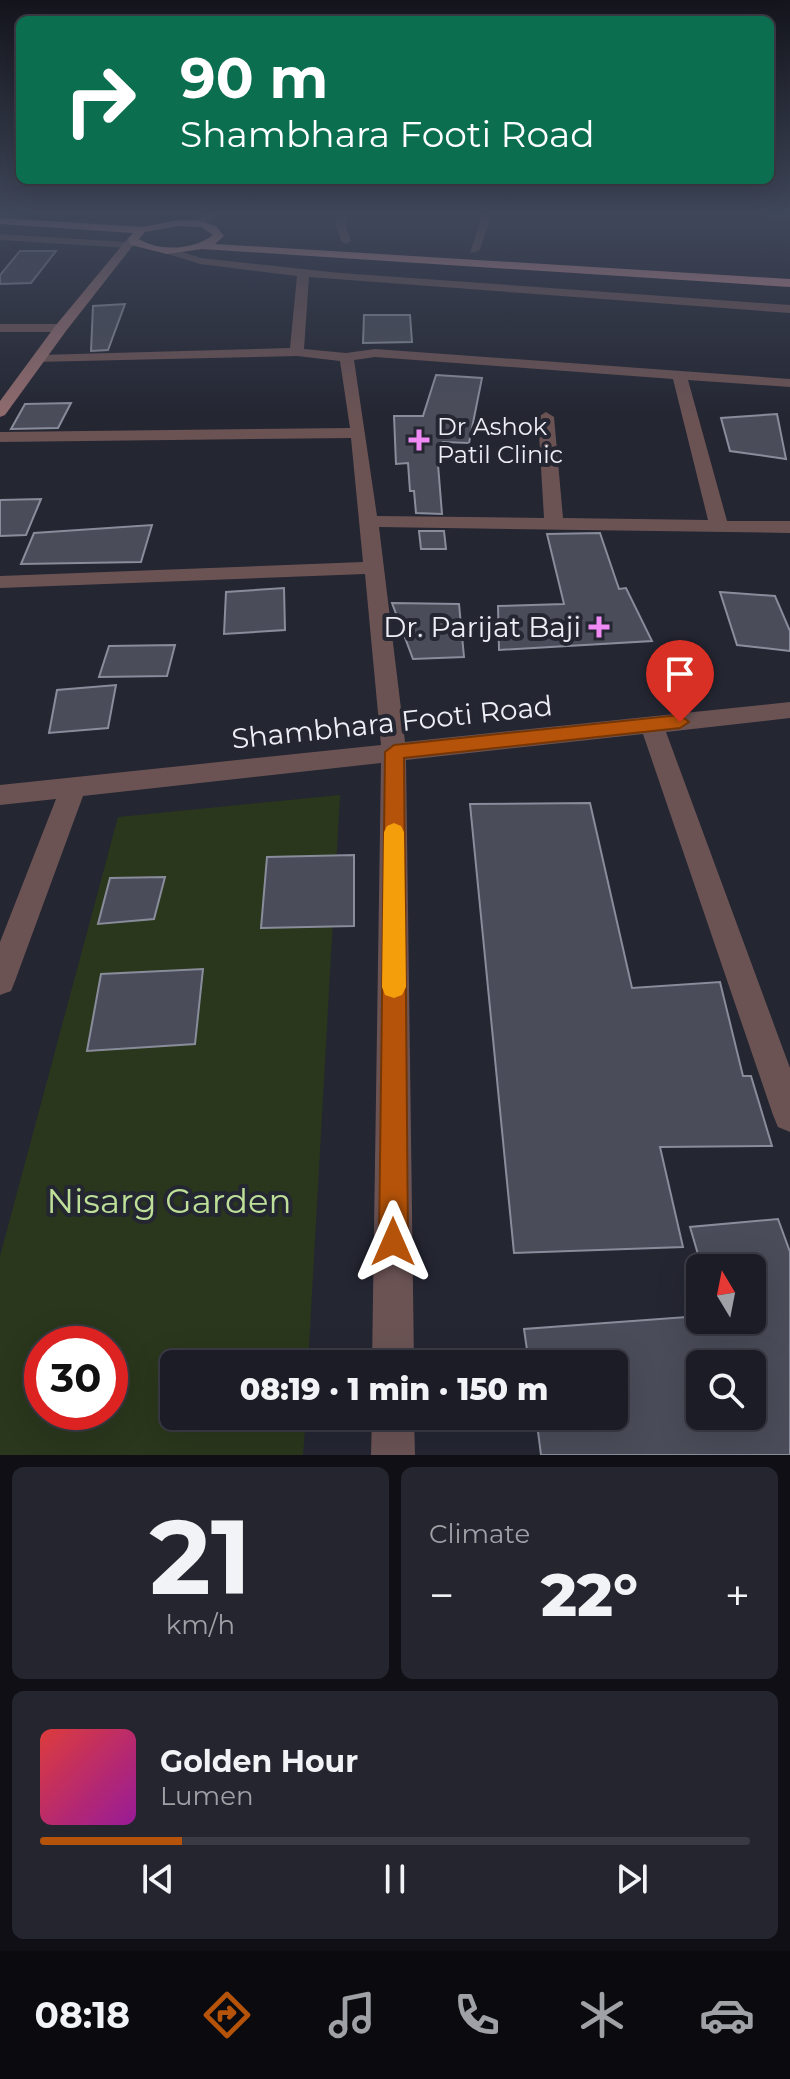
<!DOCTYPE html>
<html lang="en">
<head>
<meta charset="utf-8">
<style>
  body { margin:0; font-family:Montserrat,sans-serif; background:#24252e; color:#f1f3f6; height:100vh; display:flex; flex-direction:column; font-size:30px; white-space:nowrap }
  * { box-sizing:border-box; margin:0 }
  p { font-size:26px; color:#a0a1a7 }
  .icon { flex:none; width:44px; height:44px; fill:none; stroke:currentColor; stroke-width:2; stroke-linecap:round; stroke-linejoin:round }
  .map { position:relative; height:1455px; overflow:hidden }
  .sheet { display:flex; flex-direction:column; gap:12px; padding:12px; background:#0f0f15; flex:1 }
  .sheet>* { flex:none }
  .banner { position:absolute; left:16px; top:16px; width:758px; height:168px; border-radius:12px; box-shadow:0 8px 32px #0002,0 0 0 2px #393a43; background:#0b6e4f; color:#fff; overflow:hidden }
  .needle { width:52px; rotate:350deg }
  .tools { position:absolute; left:686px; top:1254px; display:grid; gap:16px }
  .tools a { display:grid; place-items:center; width:80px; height:80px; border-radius:12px; background:#1b1c26; box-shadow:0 8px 32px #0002,0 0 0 2px #393a43; font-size:40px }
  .speed { position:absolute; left:24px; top:1326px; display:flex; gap:16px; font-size:40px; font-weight:700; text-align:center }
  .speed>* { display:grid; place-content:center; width:104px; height:104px; border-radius:50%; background:#1b1c26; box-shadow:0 8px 32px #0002,0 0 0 2px #393a43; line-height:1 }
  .speed .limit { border:12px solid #d22; background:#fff; color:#111 }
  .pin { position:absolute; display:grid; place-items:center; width:68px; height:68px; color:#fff; margin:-82px -34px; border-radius:50% 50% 50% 0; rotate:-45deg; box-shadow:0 0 8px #0007 }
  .pin .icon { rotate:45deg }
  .me { position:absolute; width:88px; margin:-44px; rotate:0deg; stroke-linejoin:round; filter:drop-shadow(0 0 6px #0008) }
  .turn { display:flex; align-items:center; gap:28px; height:168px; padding:0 32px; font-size:36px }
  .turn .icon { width:104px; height:104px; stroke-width:2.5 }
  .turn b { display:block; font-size:56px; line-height:68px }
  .big { font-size:60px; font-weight:800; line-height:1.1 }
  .sheet .tile { flex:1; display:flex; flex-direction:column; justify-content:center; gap:12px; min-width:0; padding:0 28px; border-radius:12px; background:#24252e }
  .sheet .dial { align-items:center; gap:0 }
  .dial b { font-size:104px; line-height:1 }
  .song { display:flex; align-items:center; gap:24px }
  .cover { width:96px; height:96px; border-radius:12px; background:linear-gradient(135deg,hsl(0 70% 55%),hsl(300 70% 35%)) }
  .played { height:8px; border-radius:4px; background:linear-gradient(90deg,#b45309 20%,#393a43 20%) }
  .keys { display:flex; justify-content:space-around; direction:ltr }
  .heat { display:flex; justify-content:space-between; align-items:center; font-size:44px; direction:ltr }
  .sheet .tiles { flex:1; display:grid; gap:12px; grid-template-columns:1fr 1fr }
  .tile:last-child { grid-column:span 2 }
  .trip { position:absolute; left:160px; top:1350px; width:468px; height:80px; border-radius:12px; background:#1b1c26; box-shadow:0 8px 32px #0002,0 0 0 2px #393a43; font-weight:800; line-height:80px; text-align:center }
  .menu { display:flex; height:128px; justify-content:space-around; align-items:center; background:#0b0b0f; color:#a0a1a7 }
  .menu .icon { width:56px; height:56px }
  .menu .selected { color:#b45309 }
  .menu b { font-size:36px; color:#f1f3f6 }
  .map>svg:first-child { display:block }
  .green { fill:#2a371c; fill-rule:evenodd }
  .building { fill:#4a4c59; stroke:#898c9b; stroke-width:2; fill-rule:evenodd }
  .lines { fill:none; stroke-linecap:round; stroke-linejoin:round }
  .street { fill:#6b5354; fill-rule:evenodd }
  .secondary { fill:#906b6d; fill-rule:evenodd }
  .highway { fill:#c78d91; fill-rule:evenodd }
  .route { fill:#b45309; stroke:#753606; stroke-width:2 }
  .slow { fill:#f59e0b }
  .poi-dot { fill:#f08bf5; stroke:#242632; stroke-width:3 }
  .labels { text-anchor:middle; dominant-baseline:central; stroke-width:8; stroke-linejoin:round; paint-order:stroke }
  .far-poi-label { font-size:24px; fill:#edeef6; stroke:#242632; text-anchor:start }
  .poi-label { font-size:28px; fill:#edeef6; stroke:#242632; text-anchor:end }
  .street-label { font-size:28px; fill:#edeef6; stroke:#242632 }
  .near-park-label { font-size:34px; fill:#bddf97; stroke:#242632 }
</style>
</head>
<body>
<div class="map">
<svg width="790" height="1455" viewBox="0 0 790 1455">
  <rect width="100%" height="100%" fill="#242632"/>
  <path class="green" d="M340,795L308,1364H174V1416H306L303,1455H0V1256L118,817ZM42,1344H110V1412H42Z"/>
  <g class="building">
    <path d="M20,251H56L31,283L0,284V275Z"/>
    <path d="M125,304L108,350L91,351L93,306Z"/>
    <path d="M364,315H410L412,342L363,343Z"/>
    <path d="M436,375L482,378L469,443L443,442L444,452H437L442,514L416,513L414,491H410L408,463L396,464L394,416H423Z"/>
    <path d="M71,403L58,428L11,429L25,404Z"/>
    <path d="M777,414L786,459L730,451L721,418Z"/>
    <path d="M41,499L26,535L0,536V500Z"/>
    <path d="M152,525L141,562L21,564L34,533Z"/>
    <path d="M419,531H444L446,549H421Z"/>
    <path d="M600,533L619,589L626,588L652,641L499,650L498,606L564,604L547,534Z"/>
    <path d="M284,588L285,630L224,634L226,592Z"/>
    <path d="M720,592L775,596L790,631V651L737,645Z"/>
    <path d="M392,603L459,604L464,657L413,659Z"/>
    <path d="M175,645L167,676L99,677L109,646Z"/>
    <path d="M116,685L108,728L49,733L57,690Z"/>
    <path d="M590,803L632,988L720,982L743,1076H751L772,1146L660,1147L683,1247L514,1253L470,804Z"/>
    <path d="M354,855V926L261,928L267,857Z"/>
    <path d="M165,877L154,919L98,924L110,878Z"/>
    <path d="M203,969L195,1044L87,1051L101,974Z"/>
    <path d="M778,1219L790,1252V1455H541L536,1416H614V1364H529L524,1329L700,1316V1320H752V1268H702L690,1227ZM700,1364H752V1416H700Z"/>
  </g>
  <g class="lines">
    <g class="street">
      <path d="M341,212H351L345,224L351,241L346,244L341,241L335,224Z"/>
      <path d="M483,212H493L479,251L470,253Z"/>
      <path d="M749,212H785L786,214L781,217Z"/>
      <path d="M0,234L128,242L133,245L128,248L0,240Z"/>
      <path d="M166,247L201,258L340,273L790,305V313L309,277L304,349L346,353L375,349L790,379V387L688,380L727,521H790V533L379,527L405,742L790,702V718L666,732L790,1068V1132L778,1127L773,1115L643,734L406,760L414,1364H372L381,763L83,796L15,981L11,991L0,995V942L56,799L0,805V785L381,745L365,574L0,588V576L363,562L351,438L0,442V432L350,428L340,361L297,356L34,362V356L39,355L290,348L297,276L200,264L162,252V248ZM375,357L673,379L708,520L563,518L554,417L546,412L538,417L544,518L377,516L354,360Z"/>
      <path d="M0,324H61L68,328L61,332H0Z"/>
      <path d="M372,1416H414L415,1455H371Z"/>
    </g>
    <g class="secondary">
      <path d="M208,212H221L200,226H192V222Z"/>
      <path d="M129,237L138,239L66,331L5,415L0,417V401L56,325Z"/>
    </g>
    <path class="highway" d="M0,218L142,227L179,220H196L216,226L224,236L215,244L790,279V287L202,249L167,254L131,245L128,239L133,233L0,224ZM179,226L201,227L213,235C193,250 160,252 139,239L145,232Z"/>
  </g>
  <linearGradient id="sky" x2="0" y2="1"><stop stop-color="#14151c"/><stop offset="0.51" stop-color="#3f475a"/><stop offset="1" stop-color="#3f475a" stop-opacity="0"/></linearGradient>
  <rect width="790" height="416" fill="url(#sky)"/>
  <path class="route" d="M680,715L689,722L680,728L404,758L408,1242L403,1252L393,1256L383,1252L379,1242L385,752L394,745Z"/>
  <path class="slow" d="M394,823L401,826L404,832L406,987L402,995L394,998L385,995L382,987L384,832L387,826Z"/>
  <g class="poi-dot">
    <path d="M415 428h8v8h8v8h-8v8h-8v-8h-8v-8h8z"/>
    <path d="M595 615h8v8h8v8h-8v8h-8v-8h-8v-8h8z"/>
  </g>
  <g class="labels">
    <g class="far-poi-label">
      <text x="437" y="426">Dr Ashok<tspan x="437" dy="28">Patil Clinic</tspan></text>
    </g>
    <g class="poi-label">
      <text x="581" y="627">Dr. Parijat Baji</text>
    </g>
    <g class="street-label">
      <text transform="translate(392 722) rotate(-6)">Shambhara Footi Road</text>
    </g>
    <g class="near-park-label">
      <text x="169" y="1201">Nisarg Garden</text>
    </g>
  </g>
</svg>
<div class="tools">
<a><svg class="needle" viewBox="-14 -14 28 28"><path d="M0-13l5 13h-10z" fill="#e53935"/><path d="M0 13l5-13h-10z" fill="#a0a1a7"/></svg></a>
<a><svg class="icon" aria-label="search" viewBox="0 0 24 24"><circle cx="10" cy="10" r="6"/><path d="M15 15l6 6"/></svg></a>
</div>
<div class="speed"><div class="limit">30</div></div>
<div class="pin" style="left:680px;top:722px;background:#d93025"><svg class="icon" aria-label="arrive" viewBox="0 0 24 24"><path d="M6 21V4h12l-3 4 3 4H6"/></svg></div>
<svg class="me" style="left:393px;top:1242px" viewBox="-20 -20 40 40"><path d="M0-17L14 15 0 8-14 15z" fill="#b45309" stroke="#fff" stroke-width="4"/></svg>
<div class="trip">08:19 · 1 min · 150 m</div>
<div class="banner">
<div class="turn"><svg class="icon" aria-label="right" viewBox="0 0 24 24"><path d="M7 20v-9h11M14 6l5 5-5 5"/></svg><div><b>90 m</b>Shambhara Footi Road</div></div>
</div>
</div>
<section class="sheet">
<div class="tiles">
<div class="tile dial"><b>21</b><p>km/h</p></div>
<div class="tile"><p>Climate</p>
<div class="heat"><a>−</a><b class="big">22°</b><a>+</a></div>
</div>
<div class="tile">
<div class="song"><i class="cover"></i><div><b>Golden Hour</b><p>Lumen</p></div></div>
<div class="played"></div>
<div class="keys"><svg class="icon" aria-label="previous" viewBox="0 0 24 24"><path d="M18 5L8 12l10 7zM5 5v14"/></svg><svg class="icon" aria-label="pause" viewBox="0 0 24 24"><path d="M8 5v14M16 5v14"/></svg><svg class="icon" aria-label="next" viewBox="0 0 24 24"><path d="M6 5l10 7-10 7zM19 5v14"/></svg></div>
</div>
</div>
</section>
<nav class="menu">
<b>08:18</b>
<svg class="icon selected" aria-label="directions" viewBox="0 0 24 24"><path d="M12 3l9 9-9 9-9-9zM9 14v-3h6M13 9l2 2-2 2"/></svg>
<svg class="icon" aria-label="music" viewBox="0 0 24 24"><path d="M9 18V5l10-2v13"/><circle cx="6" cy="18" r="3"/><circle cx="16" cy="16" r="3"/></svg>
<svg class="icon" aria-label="phone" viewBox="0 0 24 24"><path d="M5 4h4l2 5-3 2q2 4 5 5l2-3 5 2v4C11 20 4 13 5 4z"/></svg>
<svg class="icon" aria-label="climate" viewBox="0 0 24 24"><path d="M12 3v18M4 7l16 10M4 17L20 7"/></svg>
<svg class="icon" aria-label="car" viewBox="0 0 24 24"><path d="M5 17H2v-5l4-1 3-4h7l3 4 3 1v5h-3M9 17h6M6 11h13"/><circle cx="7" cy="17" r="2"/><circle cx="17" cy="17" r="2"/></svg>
</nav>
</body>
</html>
